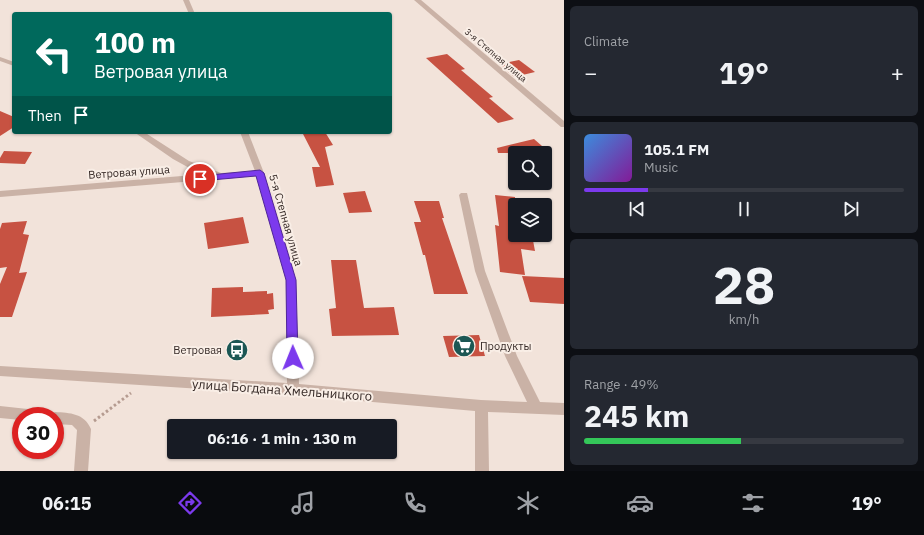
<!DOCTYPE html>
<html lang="en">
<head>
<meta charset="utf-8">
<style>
  body { margin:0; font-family:"IBM Plex Sans",sans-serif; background:#242831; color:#f1f3f6; height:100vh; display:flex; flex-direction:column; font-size:15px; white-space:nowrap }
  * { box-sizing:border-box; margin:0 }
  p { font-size:13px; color:#9ea1a6 }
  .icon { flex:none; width:22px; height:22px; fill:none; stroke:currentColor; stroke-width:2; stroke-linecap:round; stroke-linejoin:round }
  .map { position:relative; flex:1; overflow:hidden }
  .panel { display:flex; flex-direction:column; gap:6px; padding:6px; background:#0d0f14; width:360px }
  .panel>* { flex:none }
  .top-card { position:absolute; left:12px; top:12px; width:380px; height:122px; border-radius:4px; box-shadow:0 1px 3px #0004; background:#00695c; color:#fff; overflow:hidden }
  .tools { position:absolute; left:508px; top:146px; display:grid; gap:8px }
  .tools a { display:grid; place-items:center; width:44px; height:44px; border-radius:4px; background:#171b24; box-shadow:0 1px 3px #0004; font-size:20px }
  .speed { position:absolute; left:12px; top:407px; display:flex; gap:8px; font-size:20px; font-weight:700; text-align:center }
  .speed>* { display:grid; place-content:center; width:52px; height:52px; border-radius:50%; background:#171b24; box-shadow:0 1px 3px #0004; line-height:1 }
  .speed .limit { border:6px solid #d22; background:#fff; color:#111 }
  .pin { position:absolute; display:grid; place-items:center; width:34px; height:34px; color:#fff; margin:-17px; border:2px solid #fff; border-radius:50%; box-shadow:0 1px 4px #0007 }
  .me { position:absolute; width:44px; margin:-22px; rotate:359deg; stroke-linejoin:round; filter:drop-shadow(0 0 3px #0008) }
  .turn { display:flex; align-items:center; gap:14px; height:84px; padding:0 16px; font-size:18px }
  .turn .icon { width:52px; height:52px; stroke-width:2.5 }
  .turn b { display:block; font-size:28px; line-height:34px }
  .then { display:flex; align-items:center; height:38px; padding:0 16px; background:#0003; gap:8px; font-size:15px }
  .big { font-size:30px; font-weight:700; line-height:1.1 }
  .panel .tile { flex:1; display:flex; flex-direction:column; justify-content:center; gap:6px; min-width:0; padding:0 14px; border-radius:6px; background:#242831 }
  .panel .dial { align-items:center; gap:0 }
  .dial b { font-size:52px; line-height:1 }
  .song { display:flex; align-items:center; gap:12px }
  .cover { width:48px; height:48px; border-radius:6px; background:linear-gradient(135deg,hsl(210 70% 55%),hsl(290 70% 35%)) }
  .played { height:4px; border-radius:2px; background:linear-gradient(90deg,#7c3aed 20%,#363941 20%) }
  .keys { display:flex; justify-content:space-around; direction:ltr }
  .heat { display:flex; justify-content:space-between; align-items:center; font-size:22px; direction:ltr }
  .charge { height:6px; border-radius:3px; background:linear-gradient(90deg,#34c759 49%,#363941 0) }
  .trip { position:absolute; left:167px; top:419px; width:230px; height:40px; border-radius:4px; background:#171b24; box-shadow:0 1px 3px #0004; font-weight:700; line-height:40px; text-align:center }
  .tab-bar { display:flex; height:64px; justify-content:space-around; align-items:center; background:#090b0e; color:#9ea1a6 }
  .tab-bar .icon { width:28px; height:28px }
  .tab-bar .on { color:#7c3aed }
  .tab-bar b { font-size:18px; color:#f1f3f6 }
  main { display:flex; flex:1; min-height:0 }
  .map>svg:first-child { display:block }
  .building { fill:#c75242 }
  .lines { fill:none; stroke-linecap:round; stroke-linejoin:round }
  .path { stroke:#b59b90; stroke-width:3; stroke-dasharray:2.5 2.5; stroke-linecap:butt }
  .minor { fill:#cab2a6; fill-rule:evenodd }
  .route { fill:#7c3aed; stroke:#51269a }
  .labels { text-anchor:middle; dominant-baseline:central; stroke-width:4; stroke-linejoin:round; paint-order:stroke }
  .far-street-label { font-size:9px; fill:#362a27; stroke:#f9eee6 }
  .street-label { font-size:11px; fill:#362a27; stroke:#f9eee6 }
  .poi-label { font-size:11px; fill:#362a27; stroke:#f9eee6; text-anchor:start }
  .near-street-label { font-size:13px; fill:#362a27; stroke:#f9eee6 }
</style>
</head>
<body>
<main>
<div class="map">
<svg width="564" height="471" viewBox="0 0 564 471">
  <rect width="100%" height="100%" fill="#f2e3da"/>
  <g class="building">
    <path d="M447,54L465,69L461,70L493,97L489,98L514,119L498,123L426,58Z"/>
    <path d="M519,60L535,72L514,77L499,64Z"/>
    <path d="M0,111L14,117V127L0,136Z"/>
    <path d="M314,132H325L333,145L325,147L334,185L316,187L312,167H320L303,134Z"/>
    <path d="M534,139L550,153H498L497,148Z"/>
    <path d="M4,151L32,152L25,164L0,163V158Z"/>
    <path d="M365,191L372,212L349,213L343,193Z"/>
    <path d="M495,195L515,197V235H532L535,251L521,249L525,275L500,272L495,225L499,226Z"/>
    <path d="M414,201H439L444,218H442L468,294H434L425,255H423L414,222H421Z"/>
    <path d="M243,217L249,243L208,249L204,223Z"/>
    <path d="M27,221L23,234L29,235L19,273L27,272L12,317H0V284L7,267L0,268V229L2,223Z"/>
    <path d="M331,260H356L364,308L394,307L399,335L332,336L329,309L336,308Z"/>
    <path d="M522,276L564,278V304L530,302Z"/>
    <path d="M243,287V292L267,291V294L273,293L274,309L268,310L269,314L211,317L212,288Z"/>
    <path d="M479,335L485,356L449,357L443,336Z"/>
  </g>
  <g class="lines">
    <path class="path" d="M94,421L131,393"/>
    <g class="minor">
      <path d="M183,0H189L195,14H189Z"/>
      <path d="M414,0H421L564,121V127H561Z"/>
      <path d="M0,57L14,62V66L0,61Z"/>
      <path d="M134,132H144L189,161L221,173L255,171L240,132H248L264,173L296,280L299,384L481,400L527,402L505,356L475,271L459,195L461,193H467L485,271L517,356L540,402L564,403V415L488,412L489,471H475V411L293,395L0,376V366L287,383L286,280L256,176L0,197V191L206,174L193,170L173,159Z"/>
      <path d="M0,406L37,410L42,412L43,416H21V420L0,418Z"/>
      <path d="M55,412C70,413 84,413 91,429L88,471H74L77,430L72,425L55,424V416H49L50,414Z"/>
    </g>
  </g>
  <path class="route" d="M260,170L264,173L296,280L298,358L297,361L293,362L289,361L287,358L286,280L256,176L200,181L196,179L200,176Z"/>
  <defs>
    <g id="supermarket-disc" transform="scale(1.15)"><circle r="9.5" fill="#1c5754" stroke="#f9eee6"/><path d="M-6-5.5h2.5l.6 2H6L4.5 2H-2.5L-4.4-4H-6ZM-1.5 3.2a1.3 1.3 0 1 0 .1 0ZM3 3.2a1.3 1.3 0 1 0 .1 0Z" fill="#fff"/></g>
    <g id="bus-disc" transform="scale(1.15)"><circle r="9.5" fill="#1c5754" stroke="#f9eee6"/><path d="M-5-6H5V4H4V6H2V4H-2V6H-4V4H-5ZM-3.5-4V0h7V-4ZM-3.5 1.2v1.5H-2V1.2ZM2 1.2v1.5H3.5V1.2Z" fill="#fff"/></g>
  </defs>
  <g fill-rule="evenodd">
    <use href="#supermarket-disc" x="464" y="346"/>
    <use href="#bus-disc" x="237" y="350"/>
  </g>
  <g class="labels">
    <g class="far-street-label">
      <text transform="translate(496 55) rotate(40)">3-я Степная улица</text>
    </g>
    <g class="street-label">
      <text transform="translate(129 172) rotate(-4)">Ветровая улица</text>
      <text transform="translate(286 220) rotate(74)">5-я Степная улица</text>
    </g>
    <g class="poi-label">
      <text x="480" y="346">Продукты</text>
      <text x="222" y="350" text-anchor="end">Ветровая</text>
    </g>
    <g class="near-street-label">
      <text transform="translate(282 390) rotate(4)">улица Богдана Хмельницкого</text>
    </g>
  </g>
</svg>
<div class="tools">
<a><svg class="icon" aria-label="search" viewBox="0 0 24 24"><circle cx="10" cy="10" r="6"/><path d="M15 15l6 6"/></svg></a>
<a><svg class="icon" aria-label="layers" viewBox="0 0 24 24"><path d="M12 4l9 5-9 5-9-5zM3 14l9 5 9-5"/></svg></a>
</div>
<div class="speed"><div class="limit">30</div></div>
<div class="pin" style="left:200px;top:179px;background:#d93025"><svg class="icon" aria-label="arrive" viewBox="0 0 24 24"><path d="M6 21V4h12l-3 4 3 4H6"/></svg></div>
<svg class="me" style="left:293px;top:358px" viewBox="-20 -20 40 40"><circle r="19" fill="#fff"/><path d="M0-13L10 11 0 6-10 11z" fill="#7c3aed"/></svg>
<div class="trip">06:16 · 1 min · 130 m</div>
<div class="top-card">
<div class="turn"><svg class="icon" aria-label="left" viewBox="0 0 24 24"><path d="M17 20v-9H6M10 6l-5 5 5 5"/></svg><div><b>100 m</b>Ветровая улица</div></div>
<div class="then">Then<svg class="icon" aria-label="arrive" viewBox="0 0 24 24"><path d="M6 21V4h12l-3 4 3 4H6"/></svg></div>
</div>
</div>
<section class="panel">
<div class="tile"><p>Climate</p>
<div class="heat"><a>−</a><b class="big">19°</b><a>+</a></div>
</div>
<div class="tile">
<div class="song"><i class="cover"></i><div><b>105.1 FM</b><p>Music</p></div></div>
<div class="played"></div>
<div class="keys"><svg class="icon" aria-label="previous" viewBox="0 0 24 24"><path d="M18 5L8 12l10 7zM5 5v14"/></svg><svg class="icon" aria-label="pause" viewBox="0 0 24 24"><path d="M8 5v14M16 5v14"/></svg><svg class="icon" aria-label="next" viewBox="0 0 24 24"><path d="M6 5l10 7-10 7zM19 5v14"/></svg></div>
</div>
<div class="tile dial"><b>28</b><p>km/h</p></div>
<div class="tile"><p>Range · 49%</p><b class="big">245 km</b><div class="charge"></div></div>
</section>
</main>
<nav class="tab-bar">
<b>06:15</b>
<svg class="icon on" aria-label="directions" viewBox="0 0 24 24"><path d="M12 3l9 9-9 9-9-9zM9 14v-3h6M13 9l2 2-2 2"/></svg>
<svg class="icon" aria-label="music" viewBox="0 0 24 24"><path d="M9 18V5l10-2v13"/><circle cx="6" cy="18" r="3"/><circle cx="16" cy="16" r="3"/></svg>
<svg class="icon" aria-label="phone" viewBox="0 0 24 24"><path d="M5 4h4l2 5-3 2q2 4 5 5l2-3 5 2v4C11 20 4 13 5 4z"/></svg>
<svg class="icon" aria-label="climate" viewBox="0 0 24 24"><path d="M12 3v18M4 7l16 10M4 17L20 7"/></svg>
<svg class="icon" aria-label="car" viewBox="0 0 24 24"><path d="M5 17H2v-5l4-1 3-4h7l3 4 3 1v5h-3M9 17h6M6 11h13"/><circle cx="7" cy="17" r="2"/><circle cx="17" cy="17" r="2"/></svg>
<svg class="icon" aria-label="filters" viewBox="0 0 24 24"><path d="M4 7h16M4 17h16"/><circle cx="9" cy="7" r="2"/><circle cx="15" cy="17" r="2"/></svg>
<b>19°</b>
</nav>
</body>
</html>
